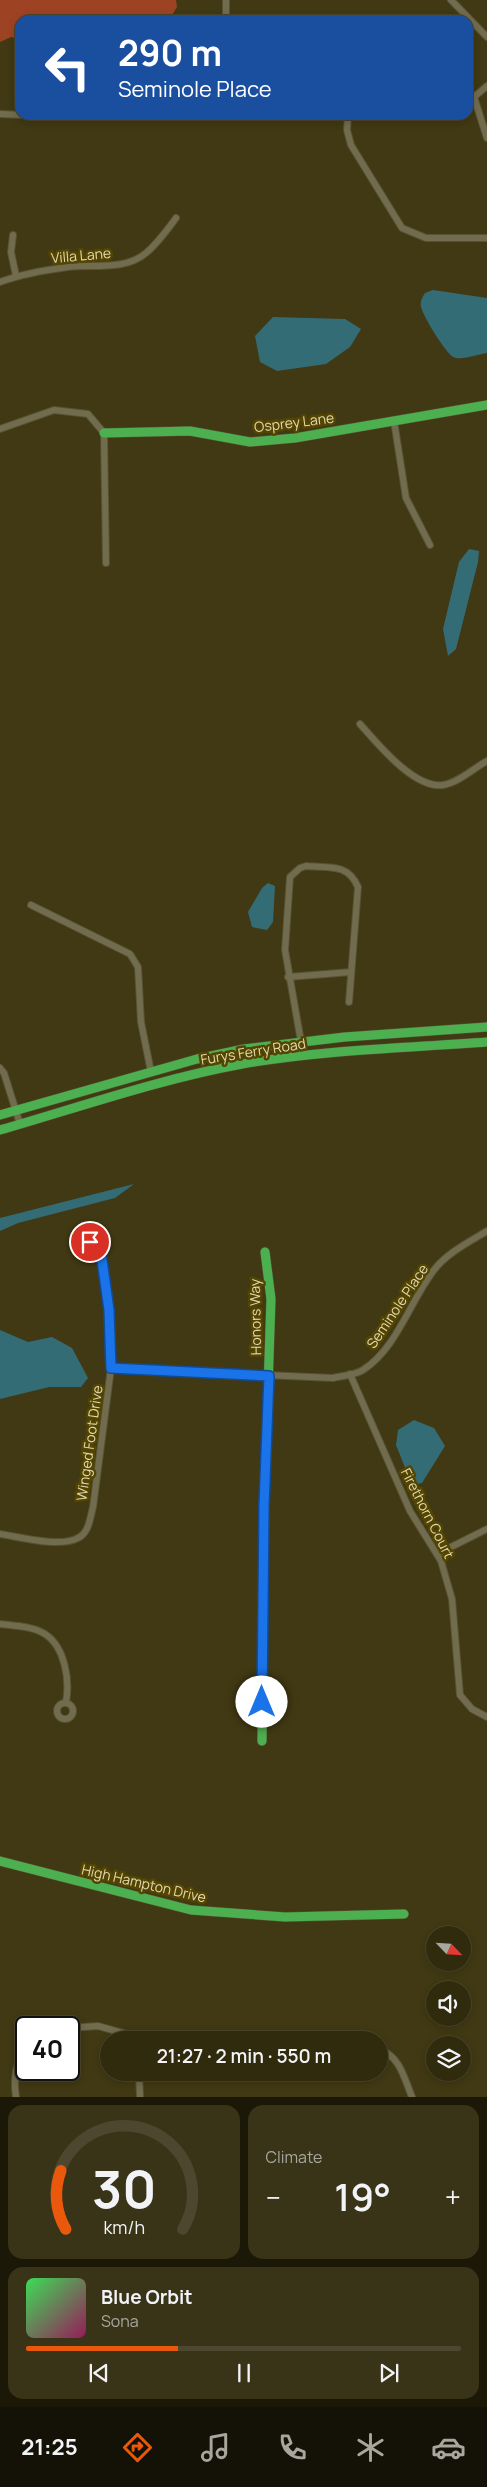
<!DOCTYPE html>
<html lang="en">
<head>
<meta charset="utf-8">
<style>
  body { margin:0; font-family:Manrope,sans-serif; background:#393317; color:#f1f3f6; height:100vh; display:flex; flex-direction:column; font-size:19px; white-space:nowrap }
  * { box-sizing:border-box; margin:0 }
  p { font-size:16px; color:#a8a79e }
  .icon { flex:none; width:28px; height:28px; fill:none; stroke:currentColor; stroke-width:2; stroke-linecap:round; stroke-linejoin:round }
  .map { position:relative; height:2097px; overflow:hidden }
  .details { display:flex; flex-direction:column; gap:8px; padding:8px; background:#1b1808; flex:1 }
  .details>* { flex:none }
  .guide { position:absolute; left:15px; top:15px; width:458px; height:105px; border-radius:15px; box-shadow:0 2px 8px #0003,0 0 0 1px #4c472e; background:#1a4fa0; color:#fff; overflow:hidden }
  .needle { width:32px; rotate:115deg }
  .fabs { position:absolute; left:426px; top:1926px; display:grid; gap:10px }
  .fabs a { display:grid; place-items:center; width:45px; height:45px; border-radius:50%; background:#312b0e; box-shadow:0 2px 8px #0003,0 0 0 1px #4c472e; font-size:25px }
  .speed { position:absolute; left:15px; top:2016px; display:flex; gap:10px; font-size:25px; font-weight:700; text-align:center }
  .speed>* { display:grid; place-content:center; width:65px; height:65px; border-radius:50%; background:#312b0e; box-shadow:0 2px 8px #0003,0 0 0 1px #4c472e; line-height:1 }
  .speed .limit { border:2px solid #111; border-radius:8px; background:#fff; color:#111 }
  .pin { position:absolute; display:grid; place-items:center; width:42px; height:42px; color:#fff; margin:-21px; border:2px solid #fff; border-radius:50%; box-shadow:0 1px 5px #0007 }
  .me { position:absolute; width:55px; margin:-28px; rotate:0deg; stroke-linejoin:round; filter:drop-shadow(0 0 4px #0008) }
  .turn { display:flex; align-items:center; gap:18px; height:105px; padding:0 20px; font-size:22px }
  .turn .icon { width:65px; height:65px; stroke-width:2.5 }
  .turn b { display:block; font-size:35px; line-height:42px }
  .big { font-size:38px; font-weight:600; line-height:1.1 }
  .details .card { flex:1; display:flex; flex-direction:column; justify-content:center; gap:8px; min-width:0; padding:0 18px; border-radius:15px; background:#393317 }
  .details .dial { align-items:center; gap:0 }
  .dial svg { height:130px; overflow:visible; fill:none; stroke:#4c472e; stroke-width:7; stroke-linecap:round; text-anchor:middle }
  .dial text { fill:#f1f3f6; stroke:none }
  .song { display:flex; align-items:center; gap:15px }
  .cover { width:60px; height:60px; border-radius:8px; background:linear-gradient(135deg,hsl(130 70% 55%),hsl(330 70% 35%)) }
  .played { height:5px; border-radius:2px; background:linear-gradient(90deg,#ea580c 35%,#4c472e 35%) }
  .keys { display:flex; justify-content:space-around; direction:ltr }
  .heat { display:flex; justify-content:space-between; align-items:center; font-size:28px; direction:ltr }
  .details .tiles { flex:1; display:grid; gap:8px; grid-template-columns:1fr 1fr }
  .card:last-child { grid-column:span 2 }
  .trip { position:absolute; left:100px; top:2031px; width:288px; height:50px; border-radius:25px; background:#312b0e; box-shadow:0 2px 8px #0003,0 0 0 1px #4c472e; font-weight:600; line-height:50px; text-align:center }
  .dock { display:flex; height:80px; justify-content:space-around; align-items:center; background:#141106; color:#a8a79e }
  .dock .icon { width:35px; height:35px }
  .dock .on { color:#ea580c }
  .dock b { font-size:22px; color:#f1f3f6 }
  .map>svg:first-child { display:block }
  .green { fill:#9d4324 }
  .water { fill:#346c76 }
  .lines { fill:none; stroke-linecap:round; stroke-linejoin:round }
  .street-casing { stroke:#585235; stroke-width:8 }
  .fast-casing { stroke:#585235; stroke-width:10 }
  .street { stroke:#726c4e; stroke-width:6 }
  .fast { stroke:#4caf50; stroke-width:9 }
  .route-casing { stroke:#114b97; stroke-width:12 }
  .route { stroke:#1a73e8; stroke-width:9 }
  .labels { text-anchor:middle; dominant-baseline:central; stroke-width:5; stroke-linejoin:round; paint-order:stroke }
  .street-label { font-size:14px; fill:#e2d9b3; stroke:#544600 }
</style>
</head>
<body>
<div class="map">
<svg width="487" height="2097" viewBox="0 0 487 2097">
  <rect width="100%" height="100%" fill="#413913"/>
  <path class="green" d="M0,0H176L177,7L169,20H20V39L11,37L0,42Z"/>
  <g class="water">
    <path d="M433,290L487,298V353C478,354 461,361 453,357C445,352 423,316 421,307C420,301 422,298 425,293Z"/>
    <path d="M273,317L345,319L361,329L350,347L326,364L277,371L260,362L255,336Z"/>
    <path d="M469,549L479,551L478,562L456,649L448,656L443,629L459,562Z"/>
    <path d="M268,883L275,886L273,922L267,930L252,927L248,912L262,888Z"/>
    <path d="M134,1184L115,1198L18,1223L0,1231V1218Z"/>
    <path d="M0,1330L28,1342L52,1337L72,1348L88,1378L81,1387H49L0,1399Z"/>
    <path d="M414,1420L434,1428L445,1446L422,1483L412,1485L396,1445L398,1430Z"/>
  </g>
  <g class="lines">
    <g class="street-casing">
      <g id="street">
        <path d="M226,0V20"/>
        <path d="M451,0L487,37"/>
        <path d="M468,96L474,97L487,86"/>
        <path d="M474,97L487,138"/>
        <path d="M0,114L25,115"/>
        <path d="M348,115L347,130L351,145L402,228L426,238H487"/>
        <path d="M13,235L11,252L16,276"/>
        <path d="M0,282C22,274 45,270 68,267C93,264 125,271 146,253C158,243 167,230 176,218"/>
        <path d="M394,421L406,498L430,545"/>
        <path d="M0,429L54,410L88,414L104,433L106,563"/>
        <path d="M360,724C378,744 414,789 443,785C458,783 474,768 487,761"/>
        <path d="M31,905L130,954L138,967L141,1022L151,1072"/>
        <path d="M288,977L351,972"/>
        <path d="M303,1042L300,1036L285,950L290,877L300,868L306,866C329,868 348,863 358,887L349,1002"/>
        <path d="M0,1068L4,1073L20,1124"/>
        <path d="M111,1368L333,1378C342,1376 355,1375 363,1370C397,1348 410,1301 434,1270C447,1253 469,1242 487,1231"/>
        <path d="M350,1374L410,1511L441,1561L452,1599L460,1695L472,1709L487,1717"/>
        <path d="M0,1534C20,1537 60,1548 78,1538C89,1533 90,1518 93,1507L111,1368L109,1310L101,1253L90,1242"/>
        <path d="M437,1554L487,1529"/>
        <path d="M0,1624C15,1626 32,1626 45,1634C65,1647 70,1680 66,1702"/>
        <circle cx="65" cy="1711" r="8"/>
        <path d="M69,2028L98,2026L148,2040"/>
        <path d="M379,2048C401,2059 403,2075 412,2097"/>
        <path d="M139,2072L140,2097"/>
        <path d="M16,2097C13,2077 16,2064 26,2047"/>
      </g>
    </g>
    <g class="fast-casing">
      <g id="fast">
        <path d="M104,433L190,431L250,442L295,438L487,405"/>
        <path d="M0,1115L197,1059L244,1049L345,1037L487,1027"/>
        <path d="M0,1130C80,1107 160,1079 242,1064C322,1050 405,1048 487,1042"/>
        <path d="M262,1741L264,1507L271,1299L265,1252"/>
        <path d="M0,1861L191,1910L285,1917L404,1914"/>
      </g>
    </g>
    <use href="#street" class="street"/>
    <use href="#fast" class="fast"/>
  </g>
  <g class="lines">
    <g class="route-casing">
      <path id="route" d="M90,1242L101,1253L109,1310L111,1368L269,1376L264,1506L262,1702"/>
    </g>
    <use href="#route" class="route"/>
  </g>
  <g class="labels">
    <g class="street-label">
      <text transform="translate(81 255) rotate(-5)">Villa Lane</text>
      <text transform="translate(294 422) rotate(-7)">Osprey Lane</text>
      <text transform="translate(253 1051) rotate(-9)">Furys Ferry Road</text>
      <text transform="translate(397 1306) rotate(-56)">Seminole Place</text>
      <text transform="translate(255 1317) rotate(-91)">Honors Way</text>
      <text transform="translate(89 1443) rotate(-82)">Winged Foot Drive</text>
      <text transform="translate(428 1513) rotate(63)">Firethorn Court</text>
      <text transform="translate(144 1883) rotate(13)">High Hampton Drive</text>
    </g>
  </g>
</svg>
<div class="fabs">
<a><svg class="needle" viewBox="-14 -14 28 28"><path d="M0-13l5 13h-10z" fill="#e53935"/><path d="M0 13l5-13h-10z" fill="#a8a79e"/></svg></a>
<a><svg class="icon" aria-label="sound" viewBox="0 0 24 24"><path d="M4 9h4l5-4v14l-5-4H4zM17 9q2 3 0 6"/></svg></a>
<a><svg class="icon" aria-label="layers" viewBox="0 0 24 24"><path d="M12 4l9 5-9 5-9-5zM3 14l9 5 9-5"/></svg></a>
</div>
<div class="speed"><div class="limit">40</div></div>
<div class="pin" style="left:90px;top:1242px;background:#d93025"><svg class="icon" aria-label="arrive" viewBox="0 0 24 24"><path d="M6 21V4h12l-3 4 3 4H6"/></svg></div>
<svg class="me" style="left:262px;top:1702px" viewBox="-20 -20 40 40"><circle r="19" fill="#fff"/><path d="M0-13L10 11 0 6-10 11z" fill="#1a73e8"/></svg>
<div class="trip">21:27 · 2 min · 550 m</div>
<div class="guide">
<div class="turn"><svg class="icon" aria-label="left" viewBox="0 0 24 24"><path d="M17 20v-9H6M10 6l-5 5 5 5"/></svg><div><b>290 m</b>Seminole Place</div></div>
</div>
</div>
<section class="details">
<div class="tiles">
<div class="card dial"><svg viewBox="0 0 100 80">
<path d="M14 69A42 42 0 1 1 86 69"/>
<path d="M14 69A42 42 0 0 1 11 33" stroke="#ea580c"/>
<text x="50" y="56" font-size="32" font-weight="700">30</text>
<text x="50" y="72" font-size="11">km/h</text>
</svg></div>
<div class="card"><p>Climate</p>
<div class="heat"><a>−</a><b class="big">19°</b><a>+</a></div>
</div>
<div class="card">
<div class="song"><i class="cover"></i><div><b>Blue Orbit</b><p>Sona</p></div></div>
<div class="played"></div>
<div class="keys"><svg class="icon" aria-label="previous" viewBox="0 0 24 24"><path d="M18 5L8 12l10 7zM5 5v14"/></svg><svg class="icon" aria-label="pause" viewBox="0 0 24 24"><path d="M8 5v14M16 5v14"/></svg><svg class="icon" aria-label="next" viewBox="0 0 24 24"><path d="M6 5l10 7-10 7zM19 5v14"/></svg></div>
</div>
</div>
</section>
<nav class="dock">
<b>21:25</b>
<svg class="icon on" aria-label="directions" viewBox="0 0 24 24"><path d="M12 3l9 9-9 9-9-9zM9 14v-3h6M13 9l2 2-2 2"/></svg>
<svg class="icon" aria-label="music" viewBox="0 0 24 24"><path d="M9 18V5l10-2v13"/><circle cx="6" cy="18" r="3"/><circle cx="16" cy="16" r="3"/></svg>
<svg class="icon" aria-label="phone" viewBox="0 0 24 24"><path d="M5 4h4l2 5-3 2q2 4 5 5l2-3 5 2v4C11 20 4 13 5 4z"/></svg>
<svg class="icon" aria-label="climate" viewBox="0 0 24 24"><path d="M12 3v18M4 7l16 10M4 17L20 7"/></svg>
<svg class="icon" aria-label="car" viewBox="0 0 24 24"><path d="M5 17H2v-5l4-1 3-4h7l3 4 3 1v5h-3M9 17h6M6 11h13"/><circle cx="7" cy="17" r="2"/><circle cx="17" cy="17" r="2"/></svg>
</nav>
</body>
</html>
